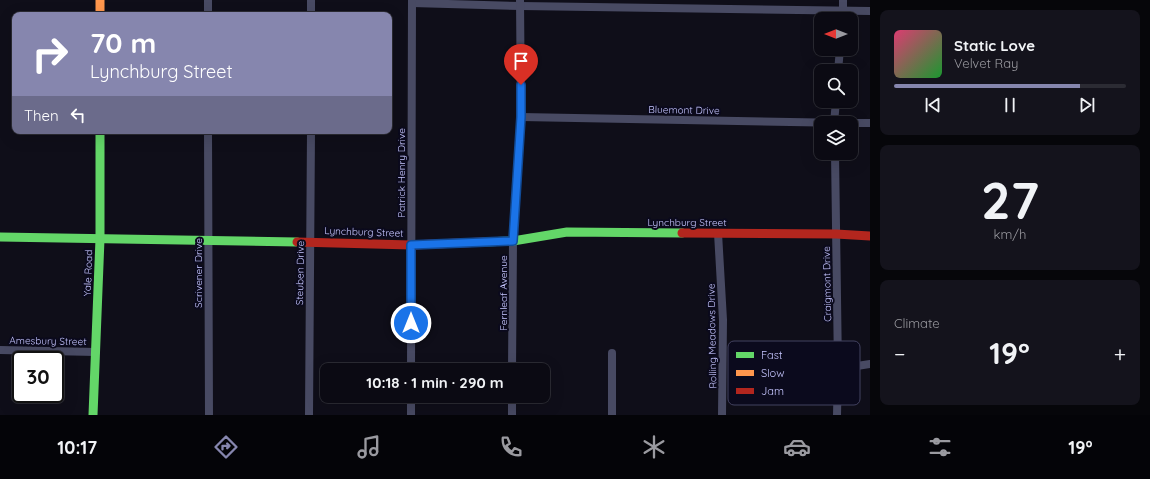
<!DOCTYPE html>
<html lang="en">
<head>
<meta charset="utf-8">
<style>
  body { margin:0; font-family:Quicksand,sans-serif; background:#14131c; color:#f1f3f6; height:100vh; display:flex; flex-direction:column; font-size:15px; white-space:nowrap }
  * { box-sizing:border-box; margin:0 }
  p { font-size:13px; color:#9a9aa0 }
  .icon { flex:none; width:22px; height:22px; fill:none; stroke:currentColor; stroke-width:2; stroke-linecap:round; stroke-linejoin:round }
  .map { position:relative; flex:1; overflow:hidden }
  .panel { display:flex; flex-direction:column; gap:10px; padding:10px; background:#06060a; width:280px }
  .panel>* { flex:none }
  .banner { position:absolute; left:12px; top:12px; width:380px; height:122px; border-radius:8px; box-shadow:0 4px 16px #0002,0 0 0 1px #2b2b33; background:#8686ae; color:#fff; overflow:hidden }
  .needle { width:26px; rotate:270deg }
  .fabs { position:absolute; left:814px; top:12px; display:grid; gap:8px }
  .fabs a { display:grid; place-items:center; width:44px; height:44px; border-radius:8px; background:#0b0a13; box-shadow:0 4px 16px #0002,0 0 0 1px #2b2b33; font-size:20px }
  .speed { position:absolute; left:12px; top:351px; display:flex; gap:8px; font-size:20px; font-weight:700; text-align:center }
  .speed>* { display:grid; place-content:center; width:52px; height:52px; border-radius:50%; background:#0b0a13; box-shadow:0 4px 16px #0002,0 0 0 1px #2b2b33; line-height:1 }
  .speed .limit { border:2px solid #111; border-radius:6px; background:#fff; color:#111 }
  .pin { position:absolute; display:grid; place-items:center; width:34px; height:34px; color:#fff; margin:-41px -17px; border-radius:50% 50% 50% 0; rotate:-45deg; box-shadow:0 0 4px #0007 }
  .pin .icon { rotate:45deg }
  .me { position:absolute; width:44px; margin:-22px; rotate:0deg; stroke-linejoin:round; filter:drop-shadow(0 0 3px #0008) }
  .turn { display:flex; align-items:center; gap:14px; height:84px; padding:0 12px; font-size:18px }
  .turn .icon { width:52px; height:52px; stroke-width:2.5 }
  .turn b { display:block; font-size:28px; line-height:34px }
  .then { display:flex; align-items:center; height:38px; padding:0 12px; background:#0003; gap:8px; font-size:15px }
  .big { font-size:30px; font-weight:700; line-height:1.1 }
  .panel .card { flex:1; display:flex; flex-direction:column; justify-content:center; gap:6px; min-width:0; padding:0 14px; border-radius:8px; background:#14131c }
  .panel .dial { align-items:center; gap:0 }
  .dial b { font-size:52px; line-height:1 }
  .song { display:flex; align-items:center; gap:12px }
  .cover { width:48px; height:48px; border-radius:6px; background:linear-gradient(135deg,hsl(340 70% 55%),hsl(130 70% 35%)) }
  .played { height:4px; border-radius:2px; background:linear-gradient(90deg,#8686ae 80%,#2b2b33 80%) }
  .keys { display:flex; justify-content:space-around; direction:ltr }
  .heat { display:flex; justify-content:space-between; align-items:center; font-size:22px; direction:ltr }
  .trip { position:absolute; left:320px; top:363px; width:230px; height:40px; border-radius:8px; background:#0b0a13; box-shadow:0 4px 16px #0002,0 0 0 1px #2b2b33; font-weight:700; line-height:40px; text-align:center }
  .dock { display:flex; height:64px; justify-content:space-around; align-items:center; background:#040408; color:#9a9aa0 }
  .dock .icon { width:28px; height:28px }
  .dock .selected { color:#8686ae }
  .dock b { font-size:18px; color:#f1f3f6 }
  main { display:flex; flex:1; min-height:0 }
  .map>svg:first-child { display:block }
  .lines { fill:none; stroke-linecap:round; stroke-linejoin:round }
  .street { stroke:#484a63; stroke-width:8 }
  .fast { stroke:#63d668; stroke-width:9 }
  .slow { stroke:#ff974d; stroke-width:9 }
  .jam { stroke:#b3261e; stroke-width:9 }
  .route-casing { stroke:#114b97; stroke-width:10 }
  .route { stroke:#1a73e8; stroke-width:7 }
  .labels { text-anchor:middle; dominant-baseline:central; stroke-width:4; stroke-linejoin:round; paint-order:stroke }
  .street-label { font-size:10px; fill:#c6c6ff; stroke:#0b0a1d }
  .key { fill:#0b0a1d; stroke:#434261; stroke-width:1 }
  .key-label { font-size:11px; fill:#c6c6ff }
</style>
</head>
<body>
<main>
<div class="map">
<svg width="870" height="415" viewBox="0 0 870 415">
  <rect width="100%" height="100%" fill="#0f0e19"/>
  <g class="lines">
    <g class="street">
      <path d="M311,0V15"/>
      <path d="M412,3L521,6L870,11"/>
      <path d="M208,15V0"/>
      <path d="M843,19V0"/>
      <path d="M838,71L840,49"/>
      <path d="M521,117L847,123"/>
      <path d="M834,123L836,101"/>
      <path d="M851,123H870"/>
      <path d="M208,131L209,415"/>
      <path d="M835,153L838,369L837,415"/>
      <path d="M718,233L723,320L722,415"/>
      <path d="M0,350L96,352"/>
      <path d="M838,369L870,364"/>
      <path d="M411,370L412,0"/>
      <path d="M512,370L513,241L521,117L520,0"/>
      <path d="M411,396V415"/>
      <path d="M309,415L311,131"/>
      <path d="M512,415V396"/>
      <path d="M612,415V353"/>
    </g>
    <g class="fast">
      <path d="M0,237L297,242"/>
      <path d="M484,242L513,241L567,232L682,233"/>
      <path d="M93,415L100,239V131"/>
    </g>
    <path class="slow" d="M100,0V15"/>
    <g class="jam">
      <path d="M682,233L836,234L870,236"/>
      <path d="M297,242L411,245L484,242"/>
    </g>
  </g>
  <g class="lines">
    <g class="route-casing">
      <path id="route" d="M411,323V245L513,241L521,117V85"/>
    </g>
    <use href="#route" class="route"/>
  </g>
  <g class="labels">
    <g class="street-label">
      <text transform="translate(684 110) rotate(1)">Bluemont Drive</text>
      <text transform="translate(401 173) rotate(-90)">Patrick Henry Drive</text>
      <text x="687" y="222">Lynchburg Street</text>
      <text transform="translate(364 232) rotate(2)">Lynchburg Street</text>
      <text transform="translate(88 273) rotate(-88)">Yale Road</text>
      <text transform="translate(198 273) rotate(-90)">Scrivener Drive</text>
      <text transform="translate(300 273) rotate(-89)">Steuben Drive</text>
      <text transform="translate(827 284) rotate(-91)">Craigmont Drive</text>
      <text transform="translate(503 293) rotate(-90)">Fernleaf Avenue</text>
      <text transform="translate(712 336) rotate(-91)">Rolling Meadows Drive</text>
      <text transform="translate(48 341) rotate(1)">Amesbury Street</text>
    </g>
  </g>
  <rect x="728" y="341" width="132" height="64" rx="6" class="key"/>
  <rect x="736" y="352" width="18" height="6" fill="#63d668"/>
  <rect x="736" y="370" width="18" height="6" fill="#ff974d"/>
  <rect x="736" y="388" width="18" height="6" fill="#b3261e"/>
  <g class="key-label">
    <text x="761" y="359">Fast</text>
    <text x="761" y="377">Slow</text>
    <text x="761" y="395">Jam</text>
  </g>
</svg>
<div class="fabs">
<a><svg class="needle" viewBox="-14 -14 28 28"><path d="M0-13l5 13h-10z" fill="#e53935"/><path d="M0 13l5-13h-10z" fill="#9a9aa0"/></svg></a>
<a><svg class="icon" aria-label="search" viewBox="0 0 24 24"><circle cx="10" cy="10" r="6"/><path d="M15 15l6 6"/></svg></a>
<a><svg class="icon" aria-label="layers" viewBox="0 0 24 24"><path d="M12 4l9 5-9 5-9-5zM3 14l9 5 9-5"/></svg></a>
</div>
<div class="speed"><div class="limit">30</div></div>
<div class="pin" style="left:521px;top:85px;background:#d93025"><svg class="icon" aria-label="arrive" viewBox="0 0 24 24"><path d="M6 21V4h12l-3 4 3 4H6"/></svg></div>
<svg class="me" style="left:411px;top:323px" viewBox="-20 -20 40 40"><circle r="17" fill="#1a73e8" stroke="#fff" stroke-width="3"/><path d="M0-11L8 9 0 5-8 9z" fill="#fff"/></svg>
<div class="trip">10:18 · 1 min · 290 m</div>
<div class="banner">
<div class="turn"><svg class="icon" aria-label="right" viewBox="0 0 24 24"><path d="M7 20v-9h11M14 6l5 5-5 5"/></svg><div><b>70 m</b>Lynchburg Street</div></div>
<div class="then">Then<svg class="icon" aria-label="left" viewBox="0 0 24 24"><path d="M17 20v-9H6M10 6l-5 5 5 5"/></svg></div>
</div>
</div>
<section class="panel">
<div class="card">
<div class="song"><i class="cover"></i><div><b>Static Love</b><p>Velvet Ray</p></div></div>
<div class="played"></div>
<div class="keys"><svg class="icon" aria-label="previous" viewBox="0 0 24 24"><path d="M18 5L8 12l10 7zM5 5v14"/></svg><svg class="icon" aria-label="pause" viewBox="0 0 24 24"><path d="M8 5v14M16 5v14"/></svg><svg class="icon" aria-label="next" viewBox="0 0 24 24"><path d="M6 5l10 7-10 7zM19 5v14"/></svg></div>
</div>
<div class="card dial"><b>27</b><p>km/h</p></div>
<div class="card"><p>Climate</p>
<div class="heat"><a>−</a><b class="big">19°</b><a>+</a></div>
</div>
</section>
</main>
<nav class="dock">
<b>10:17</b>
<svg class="icon selected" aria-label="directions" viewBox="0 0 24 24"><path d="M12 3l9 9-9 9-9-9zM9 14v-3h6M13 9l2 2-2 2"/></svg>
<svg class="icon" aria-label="music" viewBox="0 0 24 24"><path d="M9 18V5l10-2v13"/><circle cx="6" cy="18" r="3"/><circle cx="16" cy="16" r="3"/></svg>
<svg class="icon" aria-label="phone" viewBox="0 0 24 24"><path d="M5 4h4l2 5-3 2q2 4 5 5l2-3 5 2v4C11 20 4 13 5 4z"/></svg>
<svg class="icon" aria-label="climate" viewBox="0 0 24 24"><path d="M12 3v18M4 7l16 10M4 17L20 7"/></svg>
<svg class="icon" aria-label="car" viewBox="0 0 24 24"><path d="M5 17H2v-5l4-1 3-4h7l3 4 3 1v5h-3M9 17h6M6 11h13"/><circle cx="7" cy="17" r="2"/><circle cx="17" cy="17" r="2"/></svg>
<svg class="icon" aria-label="filters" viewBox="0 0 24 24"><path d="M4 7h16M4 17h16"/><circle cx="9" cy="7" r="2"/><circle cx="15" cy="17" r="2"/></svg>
<b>19°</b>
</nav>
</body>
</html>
